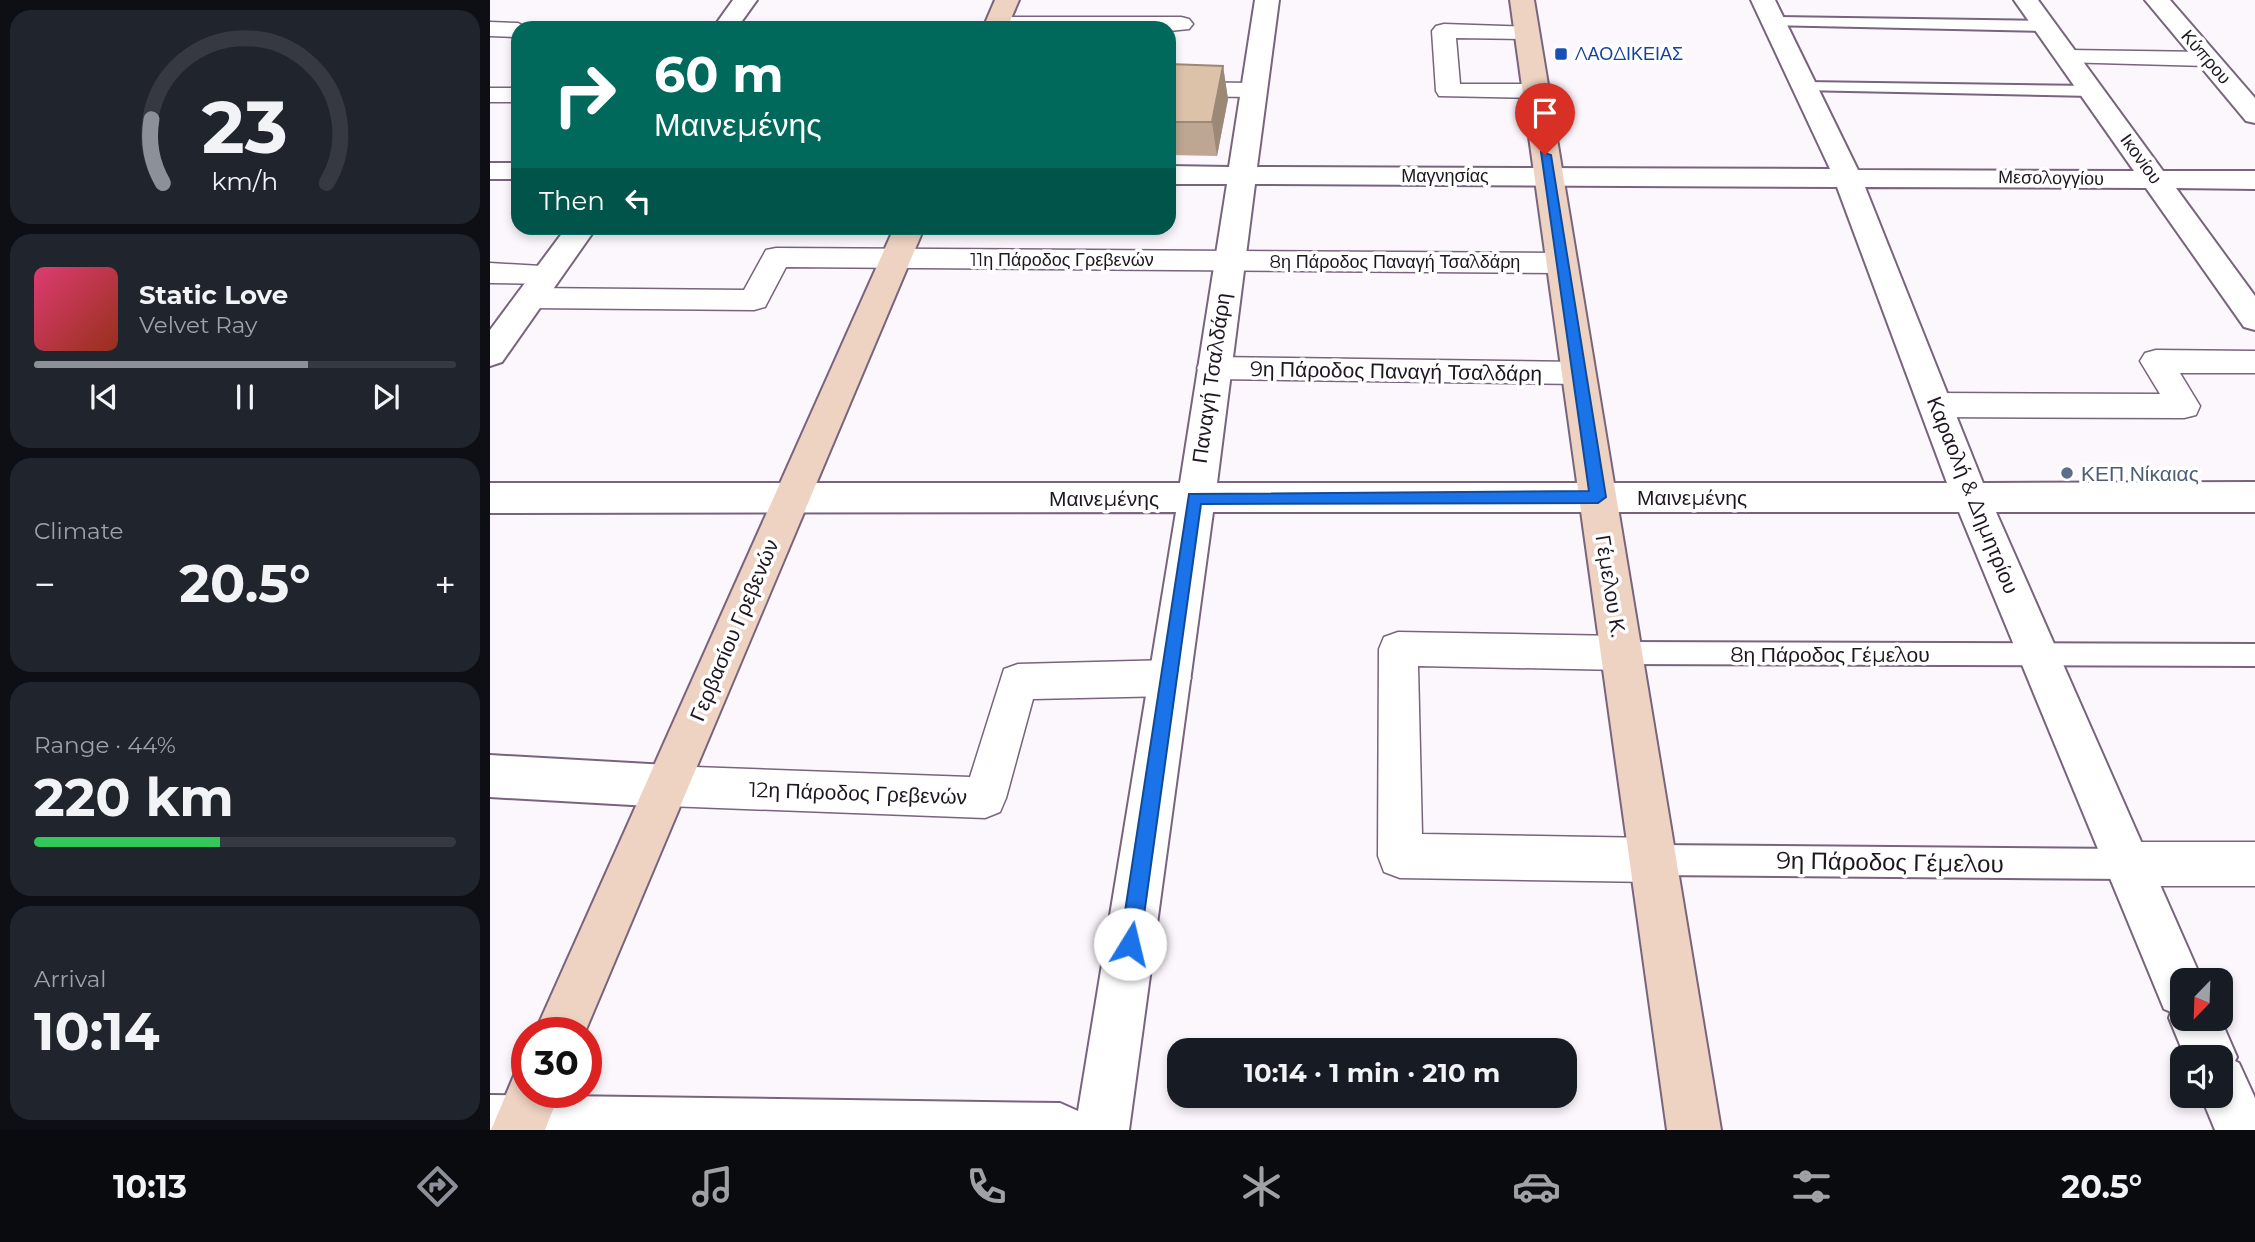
<!DOCTYPE html>
<html lang="en">
<head>
<meta charset="utf-8">
<style>
  body { margin:0; font-family:Montserrat,sans-serif; background:#20242c; color:#f1f3f6; height:100vh; display:flex; flex-direction:column; font-size:26px; white-space:nowrap }
  * { box-sizing:border-box; margin:0 }
  p { font-size:23px; color:#9ea1a6 }
  .icon { flex:none; width:38px; height:38px; fill:none; stroke:currentColor; stroke-width:2; stroke-linecap:round; stroke-linejoin:round }
  .map { position:relative; flex:1; overflow:hidden }
  .details { display:flex; flex-direction:column; gap:10px; padding:10px; background:#0d0f14; width:490px }
  .details>* { flex:none }
  .guide { position:absolute; left:21px; top:21px; width:665px; height:214px; border-radius:21px; box-shadow:0 4px 10px #0003; background:#00695c; color:#fff; overflow:hidden }
  .needle { width:46px; rotate:203deg }
  .buttons { position:absolute; left:1680px; top:968px; display:grid; gap:14px }
  .buttons a { display:grid; place-items:center; width:63px; height:63px; border-radius:14px; background:#171b24; box-shadow:0 4px 10px #0003; font-size:35px }
  .speed { position:absolute; left:21px; top:1017px; display:flex; gap:14px; font-size:35px; font-weight:700; text-align:center }
  .speed>* { display:grid; place-content:center; width:91px; height:91px; border-radius:50%; background:#171b24; box-shadow:0 4px 10px #0003; line-height:1 }
  .speed .limit { border:10px solid #d22; background:#fff; color:#111 }
  .pin { position:absolute; display:grid; place-items:center; width:60px; height:60px; color:#fff; margin:-72px -30px; border-radius:50% 50% 50% 0; rotate:-45deg; box-shadow:0 0 7px #0007 }
  .pin .icon { rotate:45deg }
  .me { position:absolute; width:77px; margin:-38px; rotate:9deg; stroke-linejoin:round; filter:drop-shadow(0 0 5px #0008) }
  .turn { display:flex; align-items:center; gap:24px; height:147px; padding:0 28px; font-size:32px }
  .turn .icon { width:91px; height:91px; stroke-width:2.5 }
  .turn b { display:block; font-size:49px; line-height:60px }
  .then { display:flex; align-items:center; height:66px; padding:0 28px; background:#0003; gap:14px; font-size:26px }
  .big { font-size:52px; font-weight:700; line-height:1.1 }
  .details .tile { flex:1; display:flex; flex-direction:column; justify-content:center; gap:10px; min-width:0; padding:0 24px; border-radius:21px; background:#20242c }
  .details .dial { align-items:center; gap:0 }
  .dial svg { height:182px; overflow:visible; fill:none; stroke:#363941; stroke-width:7; stroke-linecap:round; text-anchor:middle }
  .dial text { fill:#f1f3f6; stroke:none }
  .song { display:flex; align-items:center; gap:21px }
  .cover { width:84px; height:84px; border-radius:10px; background:linear-gradient(135deg,hsl(340 70% 55%),hsl(10 70% 35%)) }
  .played { height:7px; border-radius:4px; background:linear-gradient(90deg,#8c9099 65%,#363941 65%) }
  .keys { display:flex; justify-content:space-around; direction:ltr }
  .heat { display:flex; justify-content:space-between; align-items:center; font-size:38px; direction:ltr }
  .charge { height:10px; border-radius:5px; background:linear-gradient(90deg,#34c759 44%,#363941 0) }
  .trip { position:absolute; left:677px; top:1038px; width:410px; height:70px; border-radius:21px; background:#171b24; box-shadow:0 4px 10px #0003; font-weight:700; line-height:70px; text-align:center }
  .dock { display:flex; height:112px; justify-content:space-around; align-items:center; background:#090b0e; color:#9ea1a6 }
  .dock .icon { width:49px; height:49px }
  .dock .current { color:#8c9099 }
  .dock b { font-size:32px; color:#f1f3f6 }
  main { display:flex; flex:1; min-height:0 }
  .map>svg:first-child { display:block }
  .lines { fill:none; stroke-linecap:round; stroke-linejoin:round }
  .service-casing { stroke:#78647d; stroke-width:4 }
  .pedestrian-casing { stroke:#78647d; stroke-width:3 }
  .minor-casing { stroke:#78647d; stroke-width:4 }
  .secondary-casing { stroke:#78647d; stroke-width:4 }
  .service { fill:#fff; fill-rule:evenodd }
  .pedestrian { fill:#fff; fill-rule:evenodd }
  .minor { fill:#fff; fill-rule:evenodd }
  .secondary { fill:#eed3c3; fill-rule:evenodd }
  .wall { fill:#bea792 }
  .shaded-wall { fill:#9b8877 }
  .building { fill:#ddc2aa; stroke:#9b8877; stroke-width:2 }
  .route { fill:#1a73e8; stroke:#114b97; stroke-width:2 }
  .transit-dot { fill:#1a4fb4; stroke:#fff; stroke-width:2.5 }
  .service-dot { fill:#5c6f8a; stroke:#fff; stroke-width:2.5 }
  .labels { text-anchor:middle; dominant-baseline:central; stroke-width:7; stroke-linejoin:round; paint-order:stroke }
  .far-transit-label { font-size:18px; fill:#164399; stroke:#fff; text-anchor:start }
  .far-street-label { font-size:18px; fill:#1e1620; stroke:#fff }
  .street-label { font-size:21px; fill:#1e1620; stroke:#fff }
  .service-label { font-size:21px; fill:#4e5e75; stroke:#fff; text-anchor:start }
  .near-street-label { font-size:24px; fill:#1e1620; stroke:#fff }
</style>
</head>
<body>
<main>
<section class="details">
<div class="tile dial"><svg viewBox="0 0 100 80">
<path d="M14 69A42 42 0 1 1 86 69"/>
<path d="M14 69A42 42 0 0 1 9 41" stroke="#8c9099"/>
<text x="50" y="56" font-size="32" font-weight="700">23</text>
<text x="50" y="72" font-size="11">km/h</text>
</svg></div>
<div class="tile">
<div class="song"><i class="cover"></i><div><b>Static Love</b><p>Velvet Ray</p></div></div>
<div class="played"></div>
<div class="keys"><svg class="icon" aria-label="previous" viewBox="0 0 24 24"><path d="M18 5L8 12l10 7zM5 5v14"/></svg><svg class="icon" aria-label="pause" viewBox="0 0 24 24"><path d="M8 5v14M16 5v14"/></svg><svg class="icon" aria-label="next" viewBox="0 0 24 24"><path d="M6 5l10 7-10 7zM19 5v14"/></svg></div>
</div>
<div class="tile"><p>Climate</p>
<div class="heat"><a>−</a><b class="big">20.5°</b><a>+</a></div>
</div>
<div class="tile"><p>Range · 44%</p><b class="big">220 km</b><div class="charge"></div></div>
<div class="tile"><p>Arrival</p><b class="big">10:14</b></div>
</section>
<div class="map">
<svg width="1765" height="1130" viewBox="0 0 1765 1130">
  <rect width="100%" height="100%" fill="#fcf7fd"/>
  <g class="lines">
    <g class="service-casing">
      <g id="service">
        <path d="M1284,17L1555,21L1563,26L1555,31L1279,25L1276,22Z"/>
        <path d="M1315,82L1602,86L1610,91L1602,96L1309,90V84Z"/>
        <path d="M1131,642L1765,644V666L1131,664L1122,661L1118,653L1122,645Z"/>
        <path d="M1163,845L1638,849L1648,854L1653,864L1648,874L1638,879L1163,875L1153,870L1148,860L1153,850Z"/>
      </g>
    </g>
    <g class="pedestrian-casing">
      <g id="pedestrian">
        <path d="M506,17H691L699,19L703,24L699,29L679,31V28H497L494,24L498,19Z"/>
        <path d="M0,22L28,23L38,28H28V37L0,36Z"/>
        <path d="M954,24L1045,27L1049,32L1045,37L1037,39L966,38L970,84H1045L1054,86L1057,91L1054,96L1045,98L949,96L946,91L942,31L946,26Z"/>
        <path d="M1578,50L1717,52L1725,54L1729,59L1725,64L1717,66L1570,62L1566,57L1570,52Z"/>
        <path d="M679,82L763,83L772,85L775,90L772,95L763,97L679,96Z"/>
        <rect x="0" y="88" width="28" height="14"/>
        <path d="M286,248L1072,253L1082,256L1087,263L1082,270L1072,273L296,267L275,307L264,310L40,308L29,305L25,298L29,291L40,288L254,290L276,250Z"/>
        <path d="M0,263L68,267L73,274L68,281L58,284L0,283Z"/>
        <path d="M1666,350L1765,351V373H1690L1710,406L1706,415L1694,418L1445,417L1433,414L1429,405L1433,396L1445,393L1670,394L1650,361L1655,353Z"/>
        <path d="M723,357L1089,362L1100,365L1105,373L1100,381L1089,384L723,379L712,376L707,368L712,360Z"/>
        <path d="M908,632L1131,636L1145,641L1150,653L1145,665L1131,670L928,666L932,834L1163,838L1179,844L1185,860L1179,876L1163,882L910,878L894,872L888,856L889,649L894,637Z"/>
        <path d="M681,660L695,665L701,678L695,691L681,696L543,699L516,798L510,812L495,818L177,806L162,800L156,786L162,772L177,766L480,777L514,669L528,664Z"/>
        <path d="M1638,842H1765V886H1638L1622,880L1616,864L1622,848Z"/>
      </g>
    </g>
    <g class="minor-casing">
      <g id="minor">
        <path d="M243,0H267L247,28H223Z"/>
        <path d="M765,0H789L767,167L1340,169L1261,0H1285L1368,170L1644,171L1524,0H1548L1673,171H1765V189L1686,188L1765,296V330L1754,327L1656,188L1375,187L1493,483L1765,482V512H1506L1712,980H1692V1018H1730L1747,1057L1745,1061L1749,1063L1765,1098V1130H1725L1711,1096H1731V1057H1695L1679,1018L1681,1012L1674,1009L1469,512H723L639,1130H0V1095L570,1103L588,1111L686,512L0,513V483H690L737,184H679V166L739,167ZM765,184L1347,187L1457,483H727Z"/>
        <path d="M1655,0H1680L1765,98V123L1756,121Z"/>
        <rect x="0" y="163" width="28" height="16"/>
        <path d="M76,228H106L12,362L0,366V330Z"/>
        <path d="M0,755L177,765L193,771L199,786L193,801L177,807L0,797Z"/>
      </g>
    </g>
    <g class="secondary-casing">
      <g id="secondary">
        <path d="M505,0H529L517,28H493Z"/>
        <path d="M1020,0H1044L1231,1130H1177Z"/>
        <path d="M404,228H434L95,1032H45Z"/>
        <path d="M37,1069V1092H70L55,1130H1L25,1073Z"/>
      </g>
    </g>
    <use href="#service" class="service"/>
    <use href="#pedestrian" class="pedestrian"/>
    <use href="#minor" class="minor"/>
    <use href="#secondary" class="secondary"/>
  </g>
  <path class="wall" d="M679,64L733,66L738,99L727,156L679,155Z"/>
  <path class="shaded-wall" d="M733,66L738,99L727,156L722,122Z"/>
  <path class="building" d="M679,64L733,66L722,122H679Z"/>
  <path class="route" d="M1051,152L1061,155L1116,497L1108,503L711,504L650,944L647,951L640,954L633,951L630,944L699,494L1099,491Z"/>
  <rect class="transit-dot" x="1064" y="47" width="14" height="14" rx="3.5"/>
  <circle class="service-dot" cx="1577" cy="473" r="7"/>
  <g class="labels">
    <g class="far-transit-label">
      <text x="1085" y="54">ΛΑΟΔΙΚΕΙΑΣ</text>
    </g>
    <g class="far-street-label">
      <text transform="translate(1716 57) rotate(49)">Κύπρου</text>
      <text transform="translate(1651 159) rotate(54)">Ικονίου</text>
      <text x="955" y="176">Μαγνησίας</text>
      <text transform="translate(1561 178) rotate(1)">Μεσολογγίου</text>
      <text x="572" y="260">11η Πάροδος Γρεβενών</text>
      <text x="905" y="262">8η Πάροδος Παναγή Τσαλδάρη</text>
    </g>
    <g class="street-label">
      <text transform="translate(906 371) rotate(1)">9η Πάροδος Παναγή Τσαλδάρη</text>
      <text transform="translate(721 378) rotate(-82)">Παναγή Τσαλδάρη</text>
      <text transform="translate(1483 495) rotate(68)">Καραολή &amp; Δημητρίου</text>
      <text x="1202" y="497">Μαινεμένης</text>
      <text x="614" y="498">Μαινεμένης</text>
      <text transform="translate(1121 586) rotate(81)">Γέμελου Κ.</text>
      <text transform="translate(244 630) rotate(-67)">Γερβασίου Γρεβενών</text>
      <text x="1340" y="654">8η Πάροδος Γέμελου</text>
      <text transform="translate(368 793) rotate(2)">12η Πάροδος Γρεβενών</text>
    </g>
    <g class="service-label">
      <text x="1591" y="473">ΚΕΠ Νίκαιας</text>
    </g>
    <g class="near-street-label">
      <text transform="translate(1400 862) rotate(1)">9η Πάροδος Γέμελου</text>
    </g>
  </g>
</svg>
<div class="buttons">
<a><svg class="needle" viewBox="-14 -14 28 28"><path d="M0-13l5 13h-10z" fill="#e53935"/><path d="M0 13l5-13h-10z" fill="#9ea1a6"/></svg></a>
<a><svg class="icon" aria-label="sound" viewBox="0 0 24 24"><path d="M4 9h4l5-4v14l-5-4H4zM17 9q2 3 0 6"/></svg></a>
</div>
<div class="speed"><div class="limit">30</div></div>
<div class="pin" style="left:1055px;top:155px;background:#d93025"><svg class="icon" aria-label="arrive" viewBox="0 0 24 24"><path d="M6 21V4h12l-3 4 3 4H6"/></svg></div>
<svg class="me" style="left:640px;top:944px" viewBox="-20 -20 40 40"><circle r="19" fill="#fff"/><path d="M0-13L10 11 0 6-10 11z" fill="#1a73e8"/></svg>
<div class="trip">10:14 · 1 min · 210 m</div>
<div class="guide">
<div class="turn"><svg class="icon" aria-label="right" viewBox="0 0 24 24"><path d="M7 20v-9h11M14 6l5 5-5 5"/></svg><div><b>60 m</b>Μαινεμένης</div></div>
<div class="then">Then<svg class="icon" aria-label="left" viewBox="0 0 24 24"><path d="M17 20v-9H6M10 6l-5 5 5 5"/></svg></div>
</div>
</div>
</main>
<nav class="dock">
<b>10:13</b>
<svg class="icon current" aria-label="directions" viewBox="0 0 24 24"><path d="M12 3l9 9-9 9-9-9zM9 14v-3h6M13 9l2 2-2 2"/></svg>
<svg class="icon" aria-label="music" viewBox="0 0 24 24"><path d="M9 18V5l10-2v13"/><circle cx="6" cy="18" r="3"/><circle cx="16" cy="16" r="3"/></svg>
<svg class="icon" aria-label="phone" viewBox="0 0 24 24"><path d="M5 4h4l2 5-3 2q2 4 5 5l2-3 5 2v4C11 20 4 13 5 4z"/></svg>
<svg class="icon" aria-label="climate" viewBox="0 0 24 24"><path d="M12 3v18M4 7l16 10M4 17L20 7"/></svg>
<svg class="icon" aria-label="car" viewBox="0 0 24 24"><path d="M5 17H2v-5l4-1 3-4h7l3 4 3 1v5h-3M9 17h6M6 11h13"/><circle cx="7" cy="17" r="2"/><circle cx="17" cy="17" r="2"/></svg>
<svg class="icon" aria-label="filters" viewBox="0 0 24 24"><path d="M4 7h16M4 17h16"/><circle cx="9" cy="7" r="2"/><circle cx="15" cy="17" r="2"/></svg>
<b>20.5°</b>
</nav>
</body>
</html>
